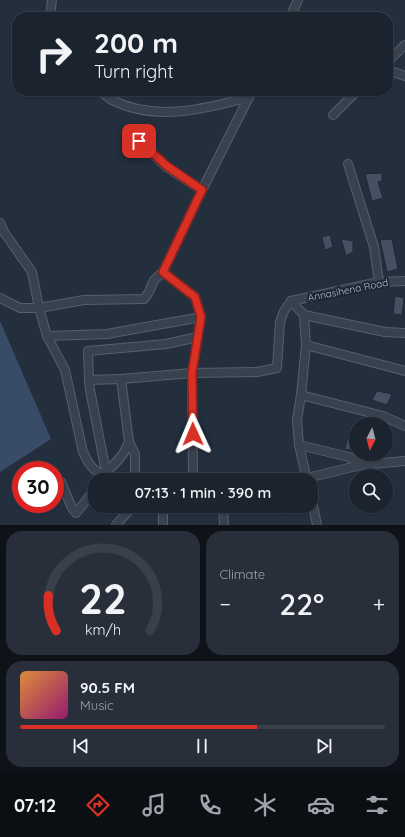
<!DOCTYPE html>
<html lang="en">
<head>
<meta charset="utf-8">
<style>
  body { margin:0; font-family:Quicksand,sans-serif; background:#282f3a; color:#f1f3f6; height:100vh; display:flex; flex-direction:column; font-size:15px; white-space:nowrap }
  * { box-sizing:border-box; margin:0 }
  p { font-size:13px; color:#a0a4aa }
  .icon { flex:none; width:22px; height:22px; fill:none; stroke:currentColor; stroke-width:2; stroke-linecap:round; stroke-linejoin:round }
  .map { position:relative; height:525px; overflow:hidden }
  .side { display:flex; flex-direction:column; gap:6px; padding:6px; background:#0f1319; flex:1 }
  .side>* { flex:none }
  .banner { position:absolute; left:12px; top:12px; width:381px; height:84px; border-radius:16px; box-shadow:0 1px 3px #0004,0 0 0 1px #39404a; background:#1b232e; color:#f1f3f6; overflow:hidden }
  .needle { width:26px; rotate:186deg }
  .tools { position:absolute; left:349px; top:417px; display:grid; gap:8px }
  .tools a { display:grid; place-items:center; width:44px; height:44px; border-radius:50%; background:#1b232e; box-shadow:0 1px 3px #0004,0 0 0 1px #39404a; font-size:20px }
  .speed { position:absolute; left:12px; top:461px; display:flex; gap:8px; font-size:20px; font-weight:700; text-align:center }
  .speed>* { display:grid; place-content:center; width:52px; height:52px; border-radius:50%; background:#1b232e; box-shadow:0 1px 3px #0004,0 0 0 1px #39404a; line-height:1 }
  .speed .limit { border:6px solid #d22; background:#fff; color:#111 }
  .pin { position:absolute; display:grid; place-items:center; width:34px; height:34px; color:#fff; margin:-17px; border-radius:8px; box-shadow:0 2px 6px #0006 }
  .me { position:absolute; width:44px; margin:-22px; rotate:359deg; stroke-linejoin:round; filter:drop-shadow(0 0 3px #0008) }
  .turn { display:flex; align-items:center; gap:14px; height:84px; padding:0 16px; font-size:18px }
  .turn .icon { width:52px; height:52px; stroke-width:2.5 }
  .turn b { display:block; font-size:28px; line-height:34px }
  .big { font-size:30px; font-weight:600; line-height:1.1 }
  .side .tile { flex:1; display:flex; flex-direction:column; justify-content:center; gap:6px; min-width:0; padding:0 14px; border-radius:16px; background:#282f3a }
  .side .dial { align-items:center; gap:0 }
  .dial svg { height:104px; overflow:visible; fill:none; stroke:#39404a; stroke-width:7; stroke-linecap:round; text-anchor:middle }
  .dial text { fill:#f1f3f6; stroke:none }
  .song { display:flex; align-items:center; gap:12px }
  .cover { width:48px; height:48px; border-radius:6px; background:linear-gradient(135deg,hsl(30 70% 55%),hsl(320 70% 35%)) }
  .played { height:4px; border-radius:2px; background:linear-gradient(90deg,#d93025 65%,#39404a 65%) }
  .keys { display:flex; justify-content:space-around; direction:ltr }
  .heat { display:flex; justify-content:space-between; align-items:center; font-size:22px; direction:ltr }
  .side .tiles { flex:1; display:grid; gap:6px; grid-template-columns:1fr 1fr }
  .tile:last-child { grid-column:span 2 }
  .trip { position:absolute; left:88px; top:473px; width:230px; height:40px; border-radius:16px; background:#1b232e; box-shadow:0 1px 3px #0004,0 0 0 1px #39404a; font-weight:600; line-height:40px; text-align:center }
  .tab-bar { display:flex; height:64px; justify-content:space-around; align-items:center; background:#0b0e12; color:#a0a4aa }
  .tab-bar .icon { width:28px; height:28px }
  .tab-bar .active { color:#d93025 }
  .tab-bar b { font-size:18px; color:#f1f3f6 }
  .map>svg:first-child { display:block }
  .water { fill:#394c67 }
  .building { fill:#455162; stroke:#1f2835 }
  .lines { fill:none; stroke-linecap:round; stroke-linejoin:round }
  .minor-casing { stroke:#565f6c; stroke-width:10 }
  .minor { stroke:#38414e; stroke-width:8 }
  .route-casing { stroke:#8d1f18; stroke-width:10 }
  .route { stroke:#d93025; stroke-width:7 }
  .labels { text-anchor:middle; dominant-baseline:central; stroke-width:4; stroke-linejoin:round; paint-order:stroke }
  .street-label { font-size:10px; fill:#b4bcc9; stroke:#1d2633 }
</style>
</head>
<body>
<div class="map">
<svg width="405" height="525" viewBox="0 0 405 525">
  <rect width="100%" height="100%" fill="#242f3e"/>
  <path class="water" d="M0,321L51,439L0,472Z"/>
  <g class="building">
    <path d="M382,173V181L378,182L383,198L372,201L365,174Z"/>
    <path d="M330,235L333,247L325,250L322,237Z"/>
    <path d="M341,239L353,241V252L346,256Z"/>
    <path d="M392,239L398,269L387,272L380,240Z"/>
    <path d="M395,296L404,298L402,315L393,314Z"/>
    <path d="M377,391L392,394L387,405L372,400Z"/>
    <path d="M348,436L356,437L354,450L345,449Z"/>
    <path d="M239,471L241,480H225L226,473Z"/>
    <path d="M280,506H291L292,515L281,514Z"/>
  </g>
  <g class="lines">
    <g class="minor-casing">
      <g id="minor">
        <path d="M50,17L52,0"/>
        <path d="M290,17L298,0"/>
        <path d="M388,61L405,45"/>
        <path d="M388,70L405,76"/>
        <path d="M100,91C104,94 108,98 112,100C155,122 206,109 249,97"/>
        <path d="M333,115L357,91"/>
        <path d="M139,141L167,167L202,190"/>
        <path d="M348,164L374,247L379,282"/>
        <path d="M0,223L4,232L32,272L39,308L47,336L65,370L83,452C88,462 92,471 103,474C115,465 124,456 129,442L121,379L192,373L193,480"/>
        <path d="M163,272L202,190L252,91"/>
        <path d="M0,298L20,308H39L84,300L144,299L149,292L154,280L163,272L195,297L201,317L192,373L257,372L277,368L280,322L284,311L291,301"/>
        <path d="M291,301L304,315L306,345L405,371"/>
        <path d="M291,301L379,282L405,281"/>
        <path d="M304,315L385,332L405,333"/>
        <path d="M47,336L107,334L201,317"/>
        <path d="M306,345L301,395L297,420L299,445L307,480"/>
        <path d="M121,379L89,380L88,351L166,344L198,337"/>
        <path d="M89,380L90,390L106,472L102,480"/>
        <path d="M301,395L383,416L405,426"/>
        <path d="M129,442L135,454V480"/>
        <path d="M299,445L349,457L361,465"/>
        <path d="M307,478L361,465L405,461"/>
        <path d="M61,482L72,508L76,513L95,489"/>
        <path d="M311,496L317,525"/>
        <path d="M223,506L224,525"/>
        <path d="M116,525L133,506"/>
        <path d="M163,525V506"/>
      </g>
    </g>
    <use href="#minor" class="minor"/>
  </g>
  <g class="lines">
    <g class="route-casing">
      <path id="route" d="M139,141L167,166L202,190L163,272L195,297L201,317L192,373L193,434"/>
    </g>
    <use href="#route" class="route"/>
  </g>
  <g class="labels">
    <g class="street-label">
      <text transform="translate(348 290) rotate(-11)">Annasihena Road</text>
    </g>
  </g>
</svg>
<div class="tools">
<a><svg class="needle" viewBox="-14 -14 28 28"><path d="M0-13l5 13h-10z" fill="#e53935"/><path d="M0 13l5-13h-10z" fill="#a0a4aa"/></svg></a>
<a><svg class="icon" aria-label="search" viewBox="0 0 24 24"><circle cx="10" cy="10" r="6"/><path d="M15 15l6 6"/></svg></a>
</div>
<div class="speed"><div class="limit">30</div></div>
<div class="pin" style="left:139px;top:141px;background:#d93025"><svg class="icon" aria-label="arrive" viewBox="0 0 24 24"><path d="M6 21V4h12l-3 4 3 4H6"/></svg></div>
<svg class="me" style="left:193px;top:434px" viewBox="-20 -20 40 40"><path d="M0-17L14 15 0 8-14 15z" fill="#d93025" stroke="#fff" stroke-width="4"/></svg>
<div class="trip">07:13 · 1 min · 390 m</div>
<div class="banner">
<div class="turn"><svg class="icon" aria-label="right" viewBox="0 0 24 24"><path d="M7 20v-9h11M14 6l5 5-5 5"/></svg><div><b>200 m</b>Turn right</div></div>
</div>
</div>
<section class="side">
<div class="tiles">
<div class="tile dial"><svg viewBox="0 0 100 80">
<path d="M14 69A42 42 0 1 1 86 69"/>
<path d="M14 69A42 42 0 0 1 8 42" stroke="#d93025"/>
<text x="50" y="56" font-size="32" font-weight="700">22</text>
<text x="50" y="72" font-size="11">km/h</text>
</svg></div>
<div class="tile"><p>Climate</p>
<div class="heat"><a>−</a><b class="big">22°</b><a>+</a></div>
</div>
<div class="tile">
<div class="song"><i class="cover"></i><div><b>90.5 FM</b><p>Music</p></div></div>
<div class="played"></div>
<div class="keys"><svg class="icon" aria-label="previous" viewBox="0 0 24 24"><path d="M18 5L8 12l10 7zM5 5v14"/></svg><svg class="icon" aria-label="pause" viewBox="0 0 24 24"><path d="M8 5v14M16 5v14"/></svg><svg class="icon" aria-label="next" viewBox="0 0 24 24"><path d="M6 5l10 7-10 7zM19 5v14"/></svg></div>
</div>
</div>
</section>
<nav class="tab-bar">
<b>07:12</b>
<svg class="icon active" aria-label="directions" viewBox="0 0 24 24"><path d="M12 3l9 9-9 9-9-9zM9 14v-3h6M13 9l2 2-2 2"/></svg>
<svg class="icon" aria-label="music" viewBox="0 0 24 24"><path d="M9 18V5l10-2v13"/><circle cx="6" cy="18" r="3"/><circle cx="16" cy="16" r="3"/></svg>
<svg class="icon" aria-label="phone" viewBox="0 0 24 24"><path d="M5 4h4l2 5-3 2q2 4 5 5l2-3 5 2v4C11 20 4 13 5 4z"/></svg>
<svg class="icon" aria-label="climate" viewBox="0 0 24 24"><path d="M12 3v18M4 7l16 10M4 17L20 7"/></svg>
<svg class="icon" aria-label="car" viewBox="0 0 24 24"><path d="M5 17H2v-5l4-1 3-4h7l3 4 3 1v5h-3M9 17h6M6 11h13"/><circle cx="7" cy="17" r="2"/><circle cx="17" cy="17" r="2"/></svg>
<svg class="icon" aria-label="filters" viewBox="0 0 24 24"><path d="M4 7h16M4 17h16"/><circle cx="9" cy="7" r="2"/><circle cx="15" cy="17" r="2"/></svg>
</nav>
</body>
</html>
